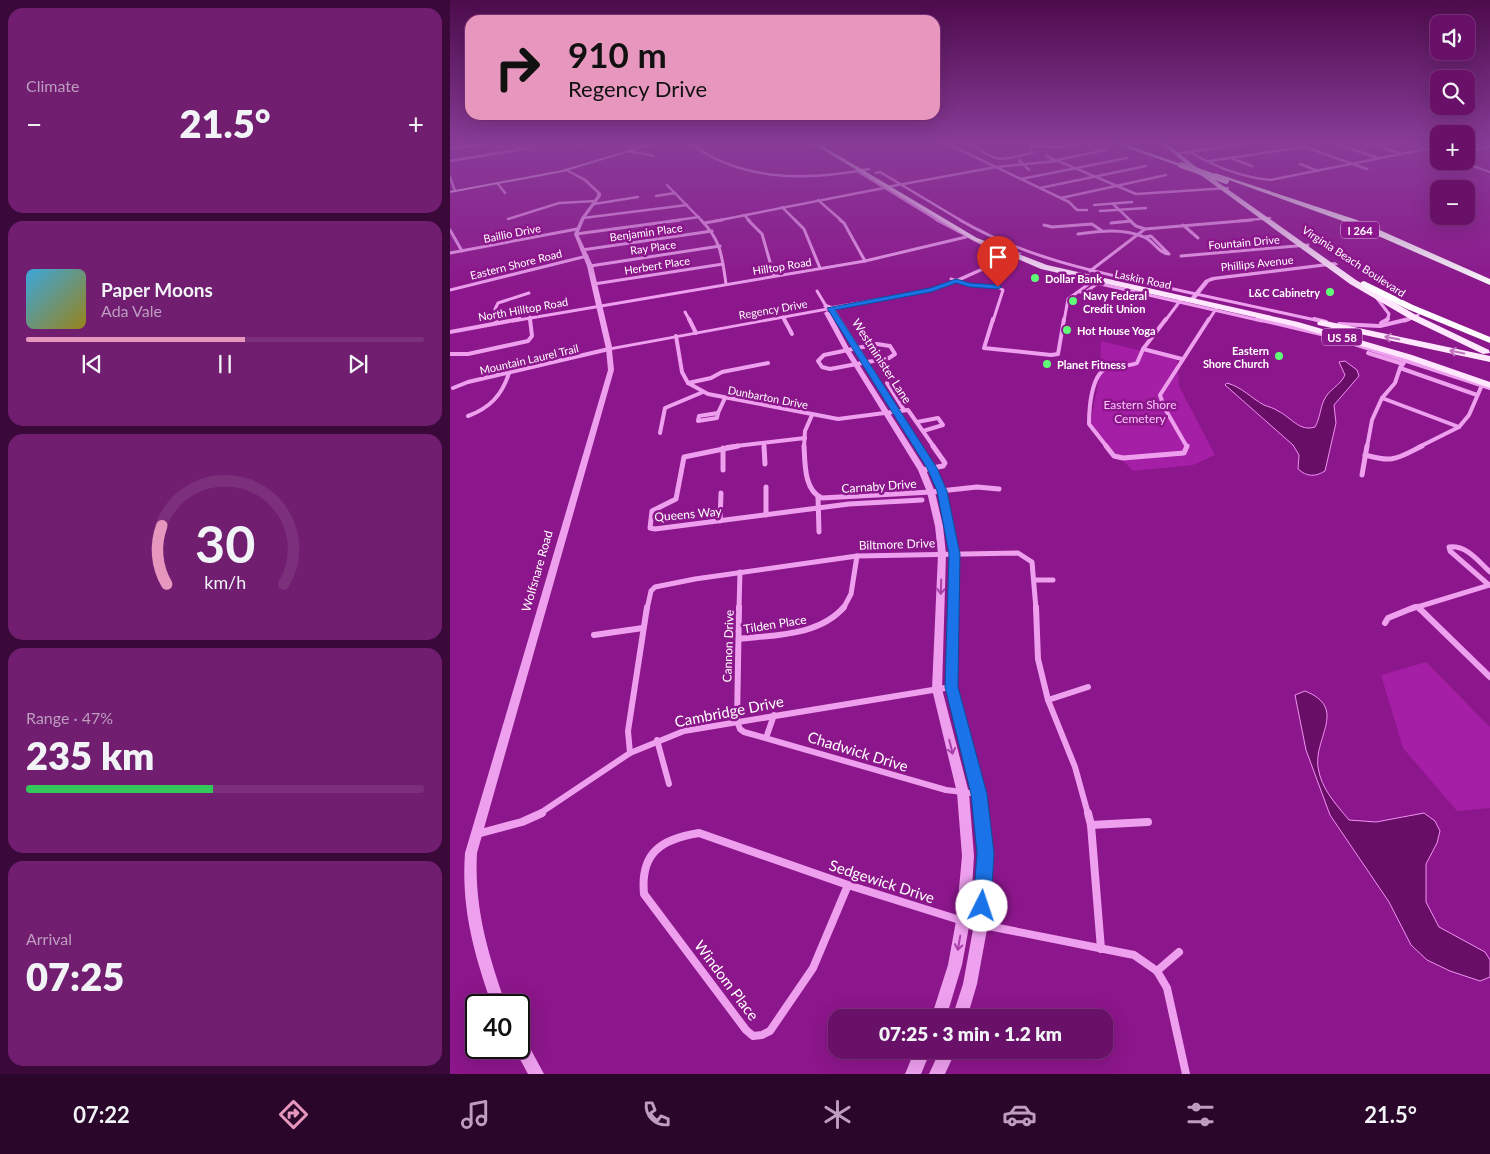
<!DOCTYPE html>
<html lang="en">
<head>
<meta charset="utf-8">
<style>
  body { margin:0; font-family:Lato,sans-serif; background:#711e71; color:#f1f3f6; height:100vh; display:flex; flex-direction:column; font-size:19px; white-space:nowrap }
  * { box-sizing:border-box; margin:0 }
  p { font-size:16px; color:#bd9dc0 }
  .icon { flex:none; width:28px; height:28px; fill:none; stroke:currentColor; stroke-width:2; stroke-linecap:round; stroke-linejoin:round }
  .map { position:relative; flex:1; overflow:hidden }
  .sheet { display:flex; flex-direction:column; gap:8px; padding:8px; background:#3a0939; width:450px }
  .sheet>* { flex:none }
  .top-card { position:absolute; left:15px; top:15px; width:475px; height:105px; border-radius:15px; box-shadow:0 5px 20px #0002,0 0 0 1px #7c307c; background:#e797bd; color:#111; overflow:hidden }
  .controls { position:absolute; left:980px; top:15px; display:grid; gap:10px }
  .controls a { display:grid; place-items:center; width:45px; height:45px; border-radius:10px; background:#691068; box-shadow:0 5px 20px #0002,0 0 0 1px #7c307c; font-size:25px }
  .speed { position:absolute; left:15px; top:994px; display:flex; gap:10px; font-size:25px; font-weight:700; text-align:center }
  .speed>* { display:grid; place-content:center; width:65px; height:65px; border-radius:50%; background:#691068; box-shadow:0 5px 20px #0002,0 0 0 1px #7c307c; line-height:1 }
  .speed .limit { border:2px solid #111; border-radius:8px; background:#fff; color:#111 }
  .pin { position:absolute; display:grid; place-items:center; width:42px; height:42px; color:#fff; margin:-51px -21px; border-radius:50% 50% 50% 0; rotate:-45deg; box-shadow:0 0 5px #0007 }
  .pin .icon { rotate:45deg }
  .me { position:absolute; width:55px; margin:-28px; rotate:4deg; stroke-linejoin:round; filter:drop-shadow(0 0 4px #0008) }
  .turn { display:flex; align-items:center; gap:18px; height:105px; padding:0 20px; font-size:22px }
  .turn .icon { width:65px; height:65px; stroke-width:2.5 }
  .turn b { display:block; font-size:35px; line-height:42px }
  .big { font-size:38px; font-weight:800; line-height:1.1 }
  .sheet .card { flex:1; display:flex; flex-direction:column; justify-content:center; gap:8px; min-width:0; padding:0 18px; border-radius:15px; background:#711e71 }
  .sheet .dial { align-items:center; gap:0 }
  .dial svg { height:130px; overflow:visible; fill:none; stroke:#7c307c; stroke-width:7; stroke-linecap:round; text-anchor:middle }
  .dial text { fill:#f1f3f6; stroke:none }
  .song { display:flex; align-items:center; gap:15px }
  .cover { width:60px; height:60px; border-radius:8px; background:linear-gradient(135deg,hsl(200 70% 55%),hsl(50 70% 35%)) }
  .played { height:5px; border-radius:2px; background:linear-gradient(90deg,#e797bd 55%,#7c307c 55%) }
  .keys { display:flex; justify-content:space-around; direction:ltr }
  .heat { display:flex; justify-content:space-between; align-items:center; font-size:28px; direction:ltr }
  .charge { height:8px; border-radius:4px; background:linear-gradient(90deg,#34c759 47%,#7c307c 0) }
  .trip { position:absolute; left:378px; top:1009px; width:285px; height:50px; border-radius:15px; background:#691068; box-shadow:0 5px 20px #0002,0 0 0 1px #7c307c; font-weight:800; line-height:50px; text-align:center }
  .tabs { display:flex; height:80px; justify-content:space-around; align-items:center; background:#2a062a; color:#bd9dc0 }
  .tabs .icon { width:35px; height:35px }
  .tabs .selected { color:#e797bd }
  .tabs b { font-size:22px; color:#f1f3f6 }
  main { display:flex; flex:1; min-height:0 }
  .map>svg:first-child { display:block }
  .green { fill:#a41fa5 }
  .water { fill:#690e67; stroke:#f092f2 }
  .lines { fill:none; stroke-linecap:round; stroke-linejoin:round }
  .minor-far5 { stroke:#eea0ef; stroke-width:2.5 }
  .minor-far4 { stroke:#eea0ef; stroke-width:3 }
  .minor-far3 { stroke:#eea0ef; stroke-width:4 }
  .minor-far2 { stroke:#eea0ef; stroke-width:5 }
  .minor-far1 { stroke:#eea0ef; stroke-width:6 }
  .minor { stroke:#eea0ef; stroke-width:8 }
  .tertiary { fill:#eea0ef; fill-rule:evenodd }
  .secondary { fill:#facdfa; fill-rule:evenodd }
  .primary { fill:#ffe8fe; fill-rule:evenodd }
  .motorway { fill:#fff; fill-rule:evenodd }
  .motorway-bridge { stroke:#fff; stroke-width:6 }
  .oneway { stroke:#c074bf }
  .oneway2 { stroke:#a93fa9 }
  .route { fill:#1a73e8; stroke:#114b97 }
  .poi-dot { fill:#5eff77; stroke:#8c168b; stroke-width:2 }
  .labels { text-anchor:middle; dominant-baseline:central; stroke-width:5; stroke-linejoin:round; paint-order:stroke }
  .shield { fill:#8c168b; stroke:#dcb9dc; stroke-width:1 }
  .shield-label { font-size:11px; font-weight:bold; fill:#fff }
  .far-street-label { font-size:11px; fill:#fff; stroke:#8c168b }
  .far-poi-label { font-size:11px; font-weight:bold; fill:#fff; stroke:#8c168b; text-anchor:start }
  .street-label { font-size:12px; fill:#fff; stroke:#8c168b }
  .park-label { font-size:12px; fill:#fac6fb; stroke:#8c168b }
  .near-street-label { font-size:15px; fill:#fff; stroke:#8c168b }
</style>
</head>
<body>
<main>
<section class="sheet">
<div class="card"><p>Climate</p>
<div class="heat"><a>−</a><b class="big">21.5°</b><a>+</a></div>
</div>
<div class="card">
<div class="song"><i class="cover"></i><div><b>Paper Moons</b><p>Ada Vale</p></div></div>
<div class="played"></div>
<div class="keys"><svg class="icon" aria-label="previous" viewBox="0 0 24 24"><path d="M18 5L8 12l10 7zM5 5v14"/></svg><svg class="icon" aria-label="pause" viewBox="0 0 24 24"><path d="M8 5v14M16 5v14"/></svg><svg class="icon" aria-label="next" viewBox="0 0 24 24"><path d="M6 5l10 7-10 7zM19 5v14"/></svg></div>
</div>
<div class="card dial"><svg viewBox="0 0 100 80">
<path d="M14 69A42 42 0 1 1 86 69"/>
<path d="M14 69A42 42 0 0 1 11 33" stroke="#e797bd"/>
<text x="50" y="56" font-size="32" font-weight="700">30</text>
<text x="50" y="72" font-size="11">km/h</text>
</svg></div>
<div class="card"><p>Range · 47%</p><b class="big">235 km</b><div class="charge"></div></div>
<div class="card"><p>Arrival</p><b class="big">07:25</b></div>
</section>
<div class="map">
<svg width="1040" height="1074" viewBox="0 0 1040 1074">
  <rect width="100%" height="100%" fill="#8c168b"/>
  <g class="green">
    <path d="M651,341L727,360L729,386L765,455L743,465L683,471L642,428L641,419L650,375Z"/>
    <path d="M976,662L1040,727V808L1007,811L953,748L931,675Z"/>
  </g>
  <g class="water">
    <path d="M895,361L907,370L909,376L884,405L886,423L875,471C865,477 857,477 848,469L849,455L843,445L775,385L777,383C792,387 801,398 814,405C819,407 824,408 828,411C841,417 849,432 865,427C870,418 870,409 874,400C879,389 890,386 895,375L889,362Z"/>
    <path d="M855,691C898,708 864,737 868,767C871,789 886,804 899,820L926,822L974,813L985,821L990,831L987,843L976,864V902L989,927L1035,952L1040,960V977L1030,981L1000,971L977,960L961,945L939,902L880,815L856,750L845,695Z"/>
  </g>
  <g class="lines">
    <g class="minor-far5">
      <path d="M119,142L125,144L146,142"/>
      <path d="M238,142C291,182 357,181 419,169"/>
      <path d="M494,142L619,202L627,210H637"/>
      <path d="M514,142C526,146 534,154 546,158C555,161 572,155 582,153L579,142"/>
      <path d="M628,142V144L638,142"/>
      <path d="M841,142L917,169"/>
      <path d="M881,142L928,158"/>
      <path d="M918,142L951,154"/>
      <path d="M579,146L614,147L628,144"/>
      <path d="M0,149L48,142"/>
      <path d="M178,151L204,156"/>
      <path d="M740,152C765,167 791,177 820,180L976,149"/>
      <path d="M1016,153L1040,146"/>
      <path d="M726,154L803,142"/>
      <path d="M783,159L802,166"/>
      <path d="M569,160L579,170"/>
      <path d="M606,160L686,194L778,188"/>
      <path d="M607,160L655,150"/>
      <path d="M0,161L79,148"/>
      <path d="M759,161L855,147"/>
      <path d="M850,164L868,171"/>
      <path d="M407,171L489,221"/>
      <path d="M426,173L430,172L512,221"/>
      <path d="M0,177L5,191"/>
      <path d="M571,179L677,158"/>
      <path d="M48,184L55,193"/>
      <path d="M217,185L252,221"/>
      <path d="M437,187L546,167L607,161L596,156"/>
      <path d="M590,188L696,166"/>
      <path d="M206,196L225,193"/>
      <path d="M611,198L716,175"/>
      <path d="M368,200L392,221"/>
      <path d="M144,204L188,197"/>
      <path d="M663,204L681,221"/>
      <path d="M644,205L682,202"/>
      <path d="M332,207L346,221"/>
      <path d="M650,211L696,208"/>
      <path d="M294,215L300,221"/>
      <path d="M133,218L237,205"/>
      <path d="M58,219L109,203L146,201"/>
      <path d="M221,221L249,217"/>
      <path d="M265,221L434,188"/>
      <path d="M788,221L820,218"/>
    </g>
    <g class="minor-far4">
      <path d="M251,220C271,240 272,256 276,284"/>
      <path d="M298,220L312,234L324,276"/>
      <path d="M345,220L354,229L370,268"/>
      <path d="M390,220L394,223L415,261"/>
      <path d="M487,220L557,257"/>
      <path d="M510,220C572,256 640,271 710,286C763,298 816,309 870,321"/>
      <path d="M679,220L686,226L695,229"/>
      <path d="M254,223L272,220"/>
      <path d="M661,223L681,221"/>
      <path d="M594,225L602,227L642,224L652,231"/>
      <path d="M733,225L748,238"/>
      <path d="M0,230L12,251"/>
      <path d="M126,234L230,220"/>
      <path d="M628,234C649,231 673,228 694,237C704,241 708,253 719,254L701,236L695,237"/>
      <path d="M132,250L262,231"/>
      <path d="M0,253L127,229"/>
      <path d="M731,256L858,245"/>
      <path d="M140,266L270,246"/>
      <path d="M640,271L695,229L802,220"/>
      <path d="M501,279L519,285L548,287L553,290L543,321"/>
      <path d="M642,282L812,321"/>
      <path d="M144,284L273,264"/>
      <path d="M0,290L137,256"/>
      <path d="M367,291L376,306"/>
      <path d="M630,292L637,291L648,283"/>
      <path d="M926,297L939,314L937,321"/>
      <path d="M235,312L240,321"/>
      <path d="M80,317V321"/>
      <path d="M333,317L335,321"/>
      <path d="M46,321L45,309L48,303L79,293"/>
      <path d="M63,321L415,261L516,237"/>
      <path d="M614,321L618,299L643,281"/>
      <path d="M715,321L730,301"/>
      <path d="M758,321L766,309"/>
      <path d="M955,321L968,315"/>
    </g>
    <g class="minor-far3">
      <path d="M46,319V323"/>
      <path d="M239,319L246,333"/>
      <path d="M334,319L342,334"/>
      <path d="M543,319L534,348L601,355L608,354L614,319"/>
      <path d="M807,319L871,334"/>
      <path d="M864,319L876,322"/>
      <path d="M931,323L938,319"/>
      <path d="M889,324L930,326L959,319"/>
      <path d="M0,332L70,319"/>
      <path d="M226,336L232,372L238,383L258,394L388,419L458,410L484,447"/>
      <path d="M886,338L1040,388"/>
      <path d="M427,344L440,346L445,354L439,358L380,369L372,367L368,361L374,355Z"/>
      <path d="M693,349L732,359"/>
      <path d="M918,353L953,364"/>
      <path d="M0,354H18L78,341L82,336L80,319"/>
      <path d="M950,368L1027,395"/>
      <path d="M238,383L261,378L272,372L318,363"/>
      <path d="M437,383L454,410"/>
      <path d="M3,388L18,382L159,349"/>
      <path d="M932,398L1009,427"/>
      <path d="M268,413L267,418L248,421L249,416Z"/>
      <path d="M268,413L275,398"/>
      <path d="M18,416C40,408 52,395 59,373"/>
      <path d="M467,422L488,418L493,425L473,431"/>
      <path d="M210,433L215,408L253,392"/>
      <path d="M314,443V447"/>
      <path d="M277,447L355,438"/>
      <path d="M354,447L355,431L362,415"/>
      <path d="M657,447L639,424C639,409 641,372 659,367C669,365 678,367 687,363L693,349L716,319"/>
      <path d="M737,447L714,407L710,395L759,319"/>
      <path d="M917,447L922,420L932,398L945,383L950,368L958,357"/>
      <path d="M969,447L1009,427L1019,415L1032,385"/>
    </g>
    <g class="minor-far2">
      <path d="M288,446L234,457L226,499L202,511L200,528L205,529L399,504L472,500"/>
      <path d="M314,446L315,464"/>
      <path d="M354,446C355,463 354,491 372,498L481,492L527,487L549,489"/>
      <path d="M656,446L664,456L673,458L734,453L737,446"/>
      <path d="M273,448V470"/>
      <path d="M915,455C944,463 946,459 972,446"/>
      <path d="M472,470L493,466L495,463L483,446"/>
      <path d="M912,475L917,446"/>
      <path d="M316,487V515"/>
      <path d="M368,497L369,532"/>
      <path d="M270,521L271,493"/>
      <path d="M585,580H603"/>
      <path d="M1039,585L1000,551L999,547C1017,545 1028,561 1040,572"/>
      <path d="M967,607L969,609"/>
      <path d="M197,609L201,591L205,587L245,579L407,556L568,553L582,562L586,609"/>
      <path d="M289,609L290,572"/>
      <path d="M393,609L401,594L407,556"/>
      <path d="M961,609L1040,585"/>
    </g>
    <g class="minor-far1">
      <path d="M289,607L287,721L290,729L294,732L496,790L529,794"/>
      <path d="M586,607L588,659L598,700L625,767L638,814"/>
      <path d="M968,607L1040,677"/>
      <path d="M935,623L938,618L965,607"/>
      <path d="M144,635L193,628"/>
      <path d="M289,639C324,635 369,636 394,607"/>
      <path d="M598,700L638,687"/>
      <path d="M316,738L324,715"/>
      <path d="M207,740L219,784"/>
      <path d="M180,753L178,731L197,607"/>
      <path d="M89,814L180,753L234,731L501,687"/>
    </g>
    <g class="minor">
      <path d="M638,813L641,825L651,949"/>
      <path d="M641,825L698,822"/>
      <path d="M249,833L398,885L363,968L320,1031L312,1035L303,1036L296,1030L194,894C190,853 211,839 249,833Z"/>
      <path d="M27,834L72,822L92,813"/>
      <path d="M398,885L513,921L684,955L707,971L717,988L736,1074"/>
      <path d="M707,971L729,952"/>
    </g>
    <g class="tertiary">
      <path d="M956,142H961L989,153V155Z"/>
      <path d="M1006,161H1013L1040,171V173Z"/>
      <path d="M115,168L136,179L151,193V196L135,218L128,234L143,266L162,347L375,308L373,306L376,304L382,306L480,289L504,280L567,252L572,253L508,282L483,291L385,309L486,468L496,491L509,554L506,687L535,794L542,853L538,924L527,984L517,1018H502L513,984L524,924L530,853L523,794L496,687L501,554L488,491L478,468L380,310L162,350L164,370L27,853C24,908 38,954 56,1005H42C24,954 11,908 15,853L158,370L156,349L137,266L124,234L131,218L147,196V193L134,181L114,170Z"/>
      <path d="M885,262L888,264L887,265L765,280L759,282L743,302L738,301L755,280L762,277Z"/>
      <path d="M377,311L380,313L400,350L476,470L485,492L493,526L496,554L492,689L519,793L524,856L520,921L512,965L496,1018H481L498,965L506,921L512,856L507,793L482,689L488,554L485,526L477,492L468,470L394,350L374,313Z"/>
      <path d="M69,1034L74,1037L94,1074H78L64,1048H69Z"/>
      <path d="M465,1050H481L471,1074H455Z"/>
      <path d="M490,1050H506L495,1074H479Z"/>
    </g>
    <path class="secondary" d="M206,142H212L113,172L0,193V191L112,170Z"/>
    <g class="primary">
      <path d="M360,142H366L527,238L597,265L848,322L962,355L1040,382V388L956,359L843,326L591,269L523,240Z"/>
      <path d="M710,142H715L745,166L906,280L966,315L1039,350L1040,353L1033,354L960,319L900,284L741,168Z"/>
      <path d="M871,320L1040,356V362L868,325L867,323Z"/>
    </g>
    <g class="motorway">
      <path d="M660,142H668L734,165L729,166Z"/>
      <path d="M765,173L907,220L1040,279V285L901,224L765,175Z"/>
      <path d="M914,281L963,305L1040,337V343L957,309L911,286V282Z"/>
    </g>
    <path class="motorway-bridge" d="M731,165L776,181"/>
  </g>
  <defs><path id="oneway-shaft" d="M-6 0H5M1.5-3L5.5 0L1.5 3" fill="none" stroke-width="1.6" stroke-linecap="round" stroke-linejoin="round" transform="scale(1.25)"/></defs>
  <g class="oneway">
    <use href="#oneway-shaft" transform="translate(942 338) rotate(-168)"/>
    <use href="#oneway-shaft" transform="translate(1007 352) rotate(-168)"/>
  </g>
  <g class="oneway2">
    <use href="#oneway-shaft" transform="translate(491 587) rotate(92)"/>
    <use href="#oneway-shaft" transform="translate(501 747) rotate(76)"/>
    <use href="#oneway-shaft" transform="translate(509 943) rotate(100)"/>
  </g>
  <linearGradient id="sky" x2="0" y2="1"><stop stop-color="#4d0c4c"/><stop offset="0.49" stop-color="#883c98"/><stop offset="1" stop-color="#883c98" stop-opacity="0"/></linearGradient>
  <rect width="1040" height="292" fill="url(#sky)"/>
  <path class="route" d="M506,279L520,283L548,285L552,287L548,289L520,287L506,283L481,292L385,310L487,468L497,491L510,554L508,687L537,794L544,853L541,906L538,913L532,915L526,913L523,906L527,853L521,794L495,687L499,554L487,491L477,468L377,308L480,288Z"/>
  <g class="poi-dot">
    <circle cx="585" cy="278" r="5"/>
    <circle cx="880" cy="292" r="5"/>
    <circle cx="623" cy="301" r="5"/>
    <circle cx="617" cy="330" r="5"/>
    <circle cx="829" cy="356" r="5"/>
    <circle cx="597" cy="364" r="5"/>
  </g>
  <g class="labels">
    <g class="shield">
      <rect x="891" y="221.5" width="38" height="17" rx="4"/>
      <rect x="872" y="328.5" width="40" height="17" rx="4"/>
    </g>
    <g class="shield-label">
      <text x="910" y="230">I 264</text>
      <text x="892" y="337">US 58</text>
    </g>
    <g class="far-street-label">
      <text transform="translate(196 232) rotate(-8)">Benjamin Place</text>
      <text transform="translate(62 233) rotate(-11)">Baillio Drive</text>
      <text transform="translate(794 242) rotate(-5)">Fountain Drive</text>
      <text transform="translate(203 247) rotate(-8)">Ray Place</text>
      <text transform="translate(904 261) rotate(33)">Virginia Beach Boulevard</text>
      <text transform="translate(807 263) rotate(-6)">Phillips Avenue</text>
      <text transform="translate(66 264) rotate(-14)">Eastern Shore Road</text>
      <text transform="translate(207 265) rotate(-9)">Herbert Place</text>
      <text transform="translate(332 266) rotate(-9)">Hilltop Road</text>
      <text transform="translate(693 279) rotate(12)">Laskin Road</text>
      <text transform="translate(73 309) rotate(-10)">North Hilltop Road</text>
      <text transform="translate(323 309) rotate(-10)">Regency Drive</text>
      <text transform="translate(79 359) rotate(-13)">Mountain Laurel Trail</text>
      <text transform="translate(318 397) rotate(11)">Dunbarton Drive</text>
    </g>
    <g class="far-poi-label">
      <text x="595" y="278">Dollar Bank</text>
      <text x="870" y="292" text-anchor="end">L&amp;C Cabinetry</text>
      <text x="633" y="295">Navy Federal<tspan x="633" dy="13">Credit Union</tspan></text>
      <text x="627" y="330">Hot House Yoga</text>
      <text x="819" y="350" text-anchor="end">Eastern<tspan x="819" dy="13">Shore Church</tspan></text>
      <text x="607" y="364">Planet Fitness</text>
    </g>
    <g class="street-label">
      <text transform="translate(432 361) rotate(57)">Westminister Lane</text>
      <text transform="translate(429 486) rotate(-4)">Carnaby Drive</text>
      <text transform="translate(238 514) rotate(-5)">Queens Way</text>
      <text transform="translate(447 544) rotate(-2)">Biltmore Drive</text>
      <text transform="translate(87 571) rotate(-74)">Wolfsnare Road</text>
      <text transform="translate(325 624) rotate(-9)">Tilden Place</text>
      <text transform="translate(278 646) rotate(-88)">Cannon Drive</text>
    </g>
    <g class="park-label">
      <text x="690" y="404">Eastern Shore<tspan x="690" dy="14">Cemetery</tspan></text>
    </g>
    <g class="near-street-label">
      <text transform="translate(279 711) rotate(-11)">Cambridge Drive</text>
      <text transform="translate(408 751) rotate(17)">Chadwick Drive</text>
      <text transform="translate(432 881) rotate(18)">Sedgewick Drive</text>
      <text transform="translate(277 980) rotate(53)">Windom Place</text>
    </g>
  </g>
</svg>
<div class="controls">
<a><svg class="icon" aria-label="sound" viewBox="0 0 24 24"><path d="M4 9h4l5-4v14l-5-4H4zM17 9q2 3 0 6"/></svg></a>
<a><svg class="icon" aria-label="search" viewBox="0 0 24 24"><circle cx="10" cy="10" r="6"/><path d="M15 15l6 6"/></svg></a>
<a>+</a>
<a>−</a>
</div>
<div class="speed"><div class="limit">40</div></div>
<div class="pin" style="left:548px;top:287px;background:#d93025"><svg class="icon" aria-label="arrive" viewBox="0 0 24 24"><path d="M6 21V4h12l-3 4 3 4H6"/></svg></div>
<svg class="me" style="left:532px;top:906px" viewBox="-20 -20 40 40"><circle r="19" fill="#fff"/><path d="M0-13L10 11 0 6-10 11z" fill="#1a73e8"/></svg>
<div class="trip">07:25 · 3 min · 1.2 km</div>
<div class="top-card">
<div class="turn"><svg class="icon" aria-label="right" viewBox="0 0 24 24"><path d="M7 20v-9h11M14 6l5 5-5 5"/></svg><div><b>910 m</b>Regency Drive</div></div>
</div>
</div>
</main>
<nav class="tabs">
<b>07:22</b>
<svg class="icon selected" aria-label="directions" viewBox="0 0 24 24"><path d="M12 3l9 9-9 9-9-9zM9 14v-3h6M13 9l2 2-2 2"/></svg>
<svg class="icon" aria-label="music" viewBox="0 0 24 24"><path d="M9 18V5l10-2v13"/><circle cx="6" cy="18" r="3"/><circle cx="16" cy="16" r="3"/></svg>
<svg class="icon" aria-label="phone" viewBox="0 0 24 24"><path d="M5 4h4l2 5-3 2q2 4 5 5l2-3 5 2v4C11 20 4 13 5 4z"/></svg>
<svg class="icon" aria-label="climate" viewBox="0 0 24 24"><path d="M12 3v18M4 7l16 10M4 17L20 7"/></svg>
<svg class="icon" aria-label="car" viewBox="0 0 24 24"><path d="M5 17H2v-5l4-1 3-4h7l3 4 3 1v5h-3M9 17h6M6 11h13"/><circle cx="7" cy="17" r="2"/><circle cx="17" cy="17" r="2"/></svg>
<svg class="icon" aria-label="filters" viewBox="0 0 24 24"><path d="M4 7h16M4 17h16"/><circle cx="9" cy="7" r="2"/><circle cx="15" cy="17" r="2"/></svg>
<b>21.5°</b>
</nav>
</body>
</html>
